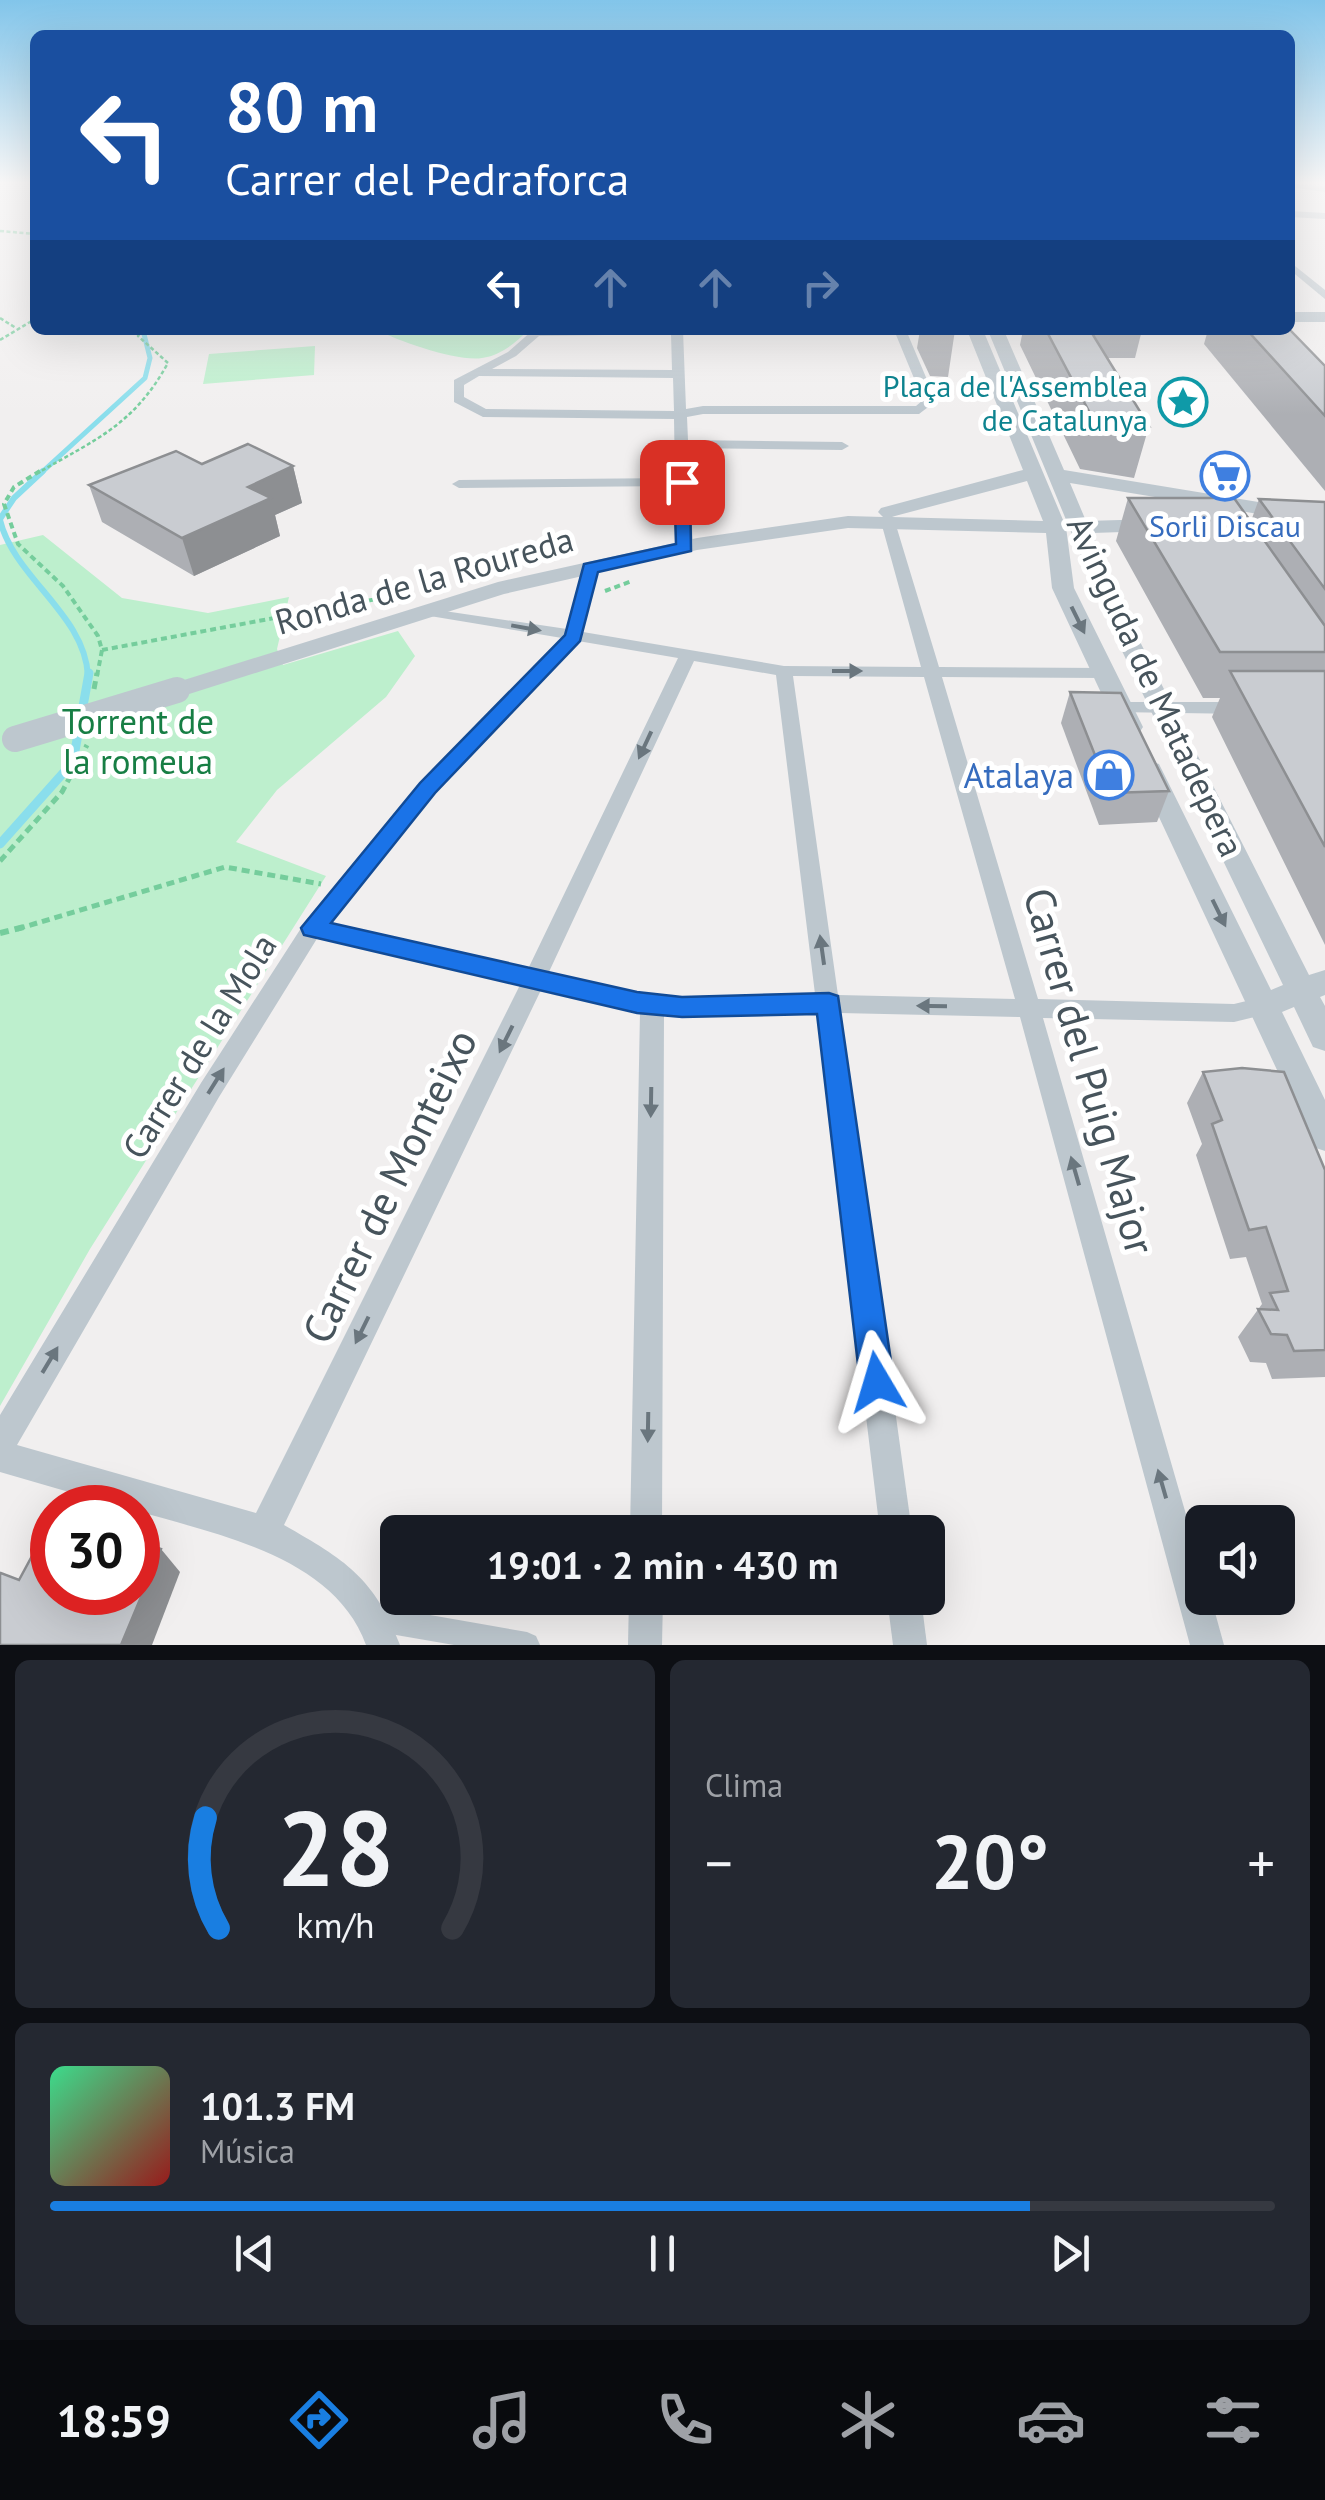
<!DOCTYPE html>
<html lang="es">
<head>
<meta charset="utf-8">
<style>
  body { margin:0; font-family:"PT Sans",sans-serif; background:#242831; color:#f1f3f6; height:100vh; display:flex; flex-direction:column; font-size:38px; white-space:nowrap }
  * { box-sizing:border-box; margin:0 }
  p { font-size:32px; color:#9ea1a6 }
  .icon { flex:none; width:55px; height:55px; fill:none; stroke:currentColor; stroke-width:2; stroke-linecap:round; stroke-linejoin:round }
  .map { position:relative; height:1645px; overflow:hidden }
  .sheet { display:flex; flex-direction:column; gap:15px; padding:15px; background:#0d0f14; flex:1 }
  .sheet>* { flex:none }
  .top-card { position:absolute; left:30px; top:30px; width:1265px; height:305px; border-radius:15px; box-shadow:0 10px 40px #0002; background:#1a4fa0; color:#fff; overflow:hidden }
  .controls { position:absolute; left:1185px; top:1505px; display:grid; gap:20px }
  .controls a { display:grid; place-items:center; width:110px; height:110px; border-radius:15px; background:#171b24; box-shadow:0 10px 40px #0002; font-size:50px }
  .speed { position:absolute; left:30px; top:1485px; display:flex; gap:20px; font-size:50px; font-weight:700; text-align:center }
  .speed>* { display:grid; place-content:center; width:130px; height:130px; border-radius:50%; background:#171b24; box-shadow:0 10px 40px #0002; line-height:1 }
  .speed .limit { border:15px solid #d22; background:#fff; color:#111 }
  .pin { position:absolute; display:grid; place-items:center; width:85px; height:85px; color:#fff; margin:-42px; border-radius:20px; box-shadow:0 5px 15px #0006 }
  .me { position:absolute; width:110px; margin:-55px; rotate:353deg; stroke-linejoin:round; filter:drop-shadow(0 0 8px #0008) }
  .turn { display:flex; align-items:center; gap:35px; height:210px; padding:0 30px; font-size:45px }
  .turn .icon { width:130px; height:130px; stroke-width:2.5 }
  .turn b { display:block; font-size:70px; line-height:85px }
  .lanes { display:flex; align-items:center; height:95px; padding:0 30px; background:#0003; justify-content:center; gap:50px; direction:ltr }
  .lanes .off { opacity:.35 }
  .big { font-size:75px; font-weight:700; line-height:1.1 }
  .sheet .card { flex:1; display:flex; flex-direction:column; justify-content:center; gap:15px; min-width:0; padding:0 35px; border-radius:15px; background:#242831 }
  .sheet .dial { align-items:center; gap:0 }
  .dial svg { height:260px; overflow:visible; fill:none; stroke:#363941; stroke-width:7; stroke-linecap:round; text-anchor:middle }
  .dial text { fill:#f1f3f6; stroke:none }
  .song { display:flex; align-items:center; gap:30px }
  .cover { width:120px; height:120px; border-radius:15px; background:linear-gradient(135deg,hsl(150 70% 55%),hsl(0 70% 35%)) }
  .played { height:10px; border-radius:5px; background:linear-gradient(90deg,#197ee1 80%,#363941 80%) }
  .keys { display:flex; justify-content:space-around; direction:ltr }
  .heat { display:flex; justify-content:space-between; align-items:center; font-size:55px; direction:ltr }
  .sheet .tiles { flex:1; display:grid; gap:15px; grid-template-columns:1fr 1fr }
  .card:last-child { grid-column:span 2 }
  .trip { position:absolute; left:380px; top:1515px; width:565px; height:100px; border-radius:15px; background:#171b24; box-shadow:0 10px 40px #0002; font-weight:700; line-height:100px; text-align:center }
  .tabs { display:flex; height:160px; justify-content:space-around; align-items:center; background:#090b0e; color:#9ea1a6 }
  .tabs .icon { width:70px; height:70px }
  .tabs .on { color:#197ee1 }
  .tabs b { font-size:45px; color:#f1f3f6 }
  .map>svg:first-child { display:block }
  .green { fill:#bdefcd }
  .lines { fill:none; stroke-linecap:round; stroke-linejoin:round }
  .stream-far2 { stroke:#8adeec; stroke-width:5 }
  .stream-far1 { stroke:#8adeec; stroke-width:6 }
  .stream { stroke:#8adeec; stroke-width:9 }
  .path-far3 { stroke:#75cd9c; stroke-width:2.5; stroke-dasharray:4 2.5; stroke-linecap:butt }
  .path-far2 { stroke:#75cd9c; stroke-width:4; stroke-dasharray:6 4; stroke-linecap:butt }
  .path-far1 { stroke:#75cd9c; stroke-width:5; stroke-dasharray:8 5; stroke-linecap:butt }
  .path { stroke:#75cd9c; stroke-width:6; stroke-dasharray:9 6; stroke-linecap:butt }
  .pedestrian { fill:#bdc7ce; fill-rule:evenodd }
  .minor { fill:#bdc7ce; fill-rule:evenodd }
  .tertiary { fill:#bdc7ce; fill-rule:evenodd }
  .tertiary-bridge { stroke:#bdc7ce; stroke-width:26 }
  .wall { fill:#adafb4 }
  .shaded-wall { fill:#8d8f92 }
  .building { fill:#c9ccd1; stroke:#8d8f92; stroke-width:2.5 }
  .oneway { fill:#6a767e }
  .route { fill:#1a73e8; stroke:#114b97; stroke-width:2.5 }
  .labels { text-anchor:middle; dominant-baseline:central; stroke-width:10; stroke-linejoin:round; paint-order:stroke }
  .far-culture-label { font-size:30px; fill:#0d838f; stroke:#fff; text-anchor:end }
  .far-shop-label { font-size:30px; fill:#366cbe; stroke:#fff }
  .street-label { font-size:35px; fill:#47545c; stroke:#fff }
  .park-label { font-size:35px; fill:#177e44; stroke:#fff }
  .shop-label { font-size:35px; fill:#366cbe; stroke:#fff; text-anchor:end }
  .near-street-label { font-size:42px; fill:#47545c; stroke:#fff }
</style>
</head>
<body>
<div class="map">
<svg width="1325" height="1645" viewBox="0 0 1325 1645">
  <rect width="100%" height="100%" fill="#f1efef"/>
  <g class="green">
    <path d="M377,330H528C516,343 501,355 482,358C458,362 398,341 377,330Z"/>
    <path d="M315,346L314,375L203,384L209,354Z"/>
    <path d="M43,535L122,598L208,613L289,597L277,649L283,665L398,631L415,656L386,697L277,790L236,842L326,876L90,1249L0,1406V545Z"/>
  </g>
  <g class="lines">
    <path class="stream-far2" d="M40,474L145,378L150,358L143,330"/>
    <g class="stream-far1">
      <path d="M0,519L14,498L43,471"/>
      <path d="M0,520C14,578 85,614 88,676"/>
    </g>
    <path class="stream" d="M0,844L73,762L89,673"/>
    <g class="path-far3">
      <path d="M0,231L35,234"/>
      <path d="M0,318L16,328"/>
      <path d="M0,340L35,319"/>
      <path d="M36,474C96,439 133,426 168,363L138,336L142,330"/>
    </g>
    <g class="path-far2">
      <path d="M40,471L14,487L4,504L18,544L63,586L98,636L102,650L97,676"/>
      <path d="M605,591L632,581"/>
      <path d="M102,650L409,593"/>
    </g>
    <g class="path-far1">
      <path d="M94,689L97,673"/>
      <path d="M0,861L62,792L87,745"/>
      <path d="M17,929L225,867L321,884"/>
    </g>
    <path class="path" d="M0,933L28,926"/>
    <path class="pedestrian" d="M373,1605L527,1632L536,1636L540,1645H454L373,1631L364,1627L360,1618L364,1609Z"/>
    <g class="minor">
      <path d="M1290,184L1325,186V192L1290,187Z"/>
      <path d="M1290,211L1325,213V219L1290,217Z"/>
      <path d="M1290,262L1325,290V299L1290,270Z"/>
      <path d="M533,330H683L686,409L703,406H916L923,400L894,330H906L936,401L919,414H703L687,417L688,440L842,442L849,446L842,450L688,448L693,547L685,552L677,547L676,486L459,488L452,484L459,480L675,478L674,419L483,417L454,402V380L508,352ZM671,334L672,370L492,369L516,356L539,336ZM479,376L673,378L674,411L486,409L464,397V385Z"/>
      <path d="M888,518L895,522L939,667L1104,668L1113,673L1104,678L942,677L1038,999L1234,1004L1263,997L1271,999L1275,1006L1271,1013L1234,1022L1043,1018L1202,1570V1598H1211L1224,1645H1190L1020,1017L840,1013L912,1532H880L817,1012L664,1015L662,1532H630L640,1012L541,990L284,1525C345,1560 374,1577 400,1645H366C334,1556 217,1535 138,1511V1508H124L0,1472V1415L201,1083L305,922L421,783L562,638L430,616L424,614V608L567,629L582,568L590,563L598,568L583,632L784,666L921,667L881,522ZM578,641L678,658L528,969L329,924L435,793ZM694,661L776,675L815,994C770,993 725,999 680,998C636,996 592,984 548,974ZM793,676L924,677L1015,999L838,995ZM318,937L520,985L256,1513L17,1445L219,1097Z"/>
      <path d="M1121,702H1244L1253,708L1244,714L1115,712L1112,708L1115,704Z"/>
      <path d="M629,1598H663L662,1645H628Z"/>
      <path d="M887,1598H921L927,1645H893Z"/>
    </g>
    <g class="tertiary">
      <rect x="1290" y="312" width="35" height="10"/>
      <path d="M967,330H983L1066,527L1074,588L1143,727L1139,733L1130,735L1117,727L1052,588L1046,533L848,528L697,550L504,594L186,695L177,697L165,690L168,685L498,582L697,538L848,516L883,517L878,512L881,508L1023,470ZM1027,481L1043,521L892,517L895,516Z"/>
      <path d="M991,330L1005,333L1064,470L1325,513V525L1070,483L1086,521L1154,519L1164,525L1154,531L1092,533L1131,624L1309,975L1325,970V995L1320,997L1325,1006V1051L1313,1047L1294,1007L1282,1012L1325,1100V1151L1313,1147L1137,770L1150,761L1159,764L1271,990L1283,985L1109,624L989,333Z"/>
    </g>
    <path class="tertiary-bridge" d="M15,739L177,690"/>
  </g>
  <g class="wall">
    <path d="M920,330H955L948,377L930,376L917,348Z"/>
    <path d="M1023,330H1142L1135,358H1107L1149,426L1134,478L1080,469L1020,345Z"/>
    <path d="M1208,330H1290L1325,366V491L1204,344Z"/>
    <path d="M293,466L302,503L275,515L280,536L194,576L102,522L89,485Z"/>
    <path d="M1128,498L1251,521L1259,499L1325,502V945L1212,717L1220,698H1203L1116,541Z"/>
    <path d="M1070,692L1169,791L1157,822L1099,825L1061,723Z"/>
    <path d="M1203,1072L1325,1170V1377L1272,1379L1266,1363L1250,1362L1238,1337L1262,1304L1246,1257L1230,1259L1196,1155L1202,1144L1187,1103Z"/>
  </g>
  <g class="shaded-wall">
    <path d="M293,466L302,503L275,515L280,536L194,576L182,538L248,487Z"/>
    <path d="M161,1549L180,1572L152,1645H121Z"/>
  </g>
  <g class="building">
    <path d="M1046,330H1090L1149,426L1092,417Z"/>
    <path d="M1247,330H1290L1325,366V416Z"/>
    <path d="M248,444L293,466L248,487L271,498L182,538L89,485L176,451L202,464Z"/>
    <path d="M1128,498H1234L1325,626V652H1220Z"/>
    <path d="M1259,499L1325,502V589Z"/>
    <path d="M1230,671H1325V847Z"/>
    <path d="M1070,692L1121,693L1169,791L1110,793Z"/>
    <path d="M1242,1068L1284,1072L1325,1170V1350L1294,1351L1287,1335L1271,1334L1258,1309L1278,1310L1270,1293L1288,1291L1266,1227L1249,1230L1212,1124L1222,1120L1203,1072Z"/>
    <path d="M52,1519V1592H138V1541L161,1549L121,1645H0V1575L1,1573L19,1580Z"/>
  </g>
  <defs><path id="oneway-solid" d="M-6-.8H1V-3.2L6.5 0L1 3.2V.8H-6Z" transform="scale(2.5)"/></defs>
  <g class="oneway">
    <use href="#oneway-solid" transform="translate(1078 620) rotate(64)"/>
    <use href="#oneway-solid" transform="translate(526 628) rotate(10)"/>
    <use href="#oneway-solid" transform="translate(847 671)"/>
    <use href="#oneway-solid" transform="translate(645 745) rotate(115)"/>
    <use href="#oneway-solid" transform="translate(1219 913) rotate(64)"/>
    <use href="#oneway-solid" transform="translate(822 950) rotate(-98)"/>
    <use href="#oneway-solid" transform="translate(932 1006) rotate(-179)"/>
    <use href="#oneway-solid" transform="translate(506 1039) rotate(116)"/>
    <use href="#oneway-solid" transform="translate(216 1081) rotate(-58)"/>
    <use href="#oneway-solid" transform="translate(651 1102) rotate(91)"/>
    <use href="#oneway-solid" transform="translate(1075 1171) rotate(-106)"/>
    <use href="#oneway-solid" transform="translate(362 1330) rotate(116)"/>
    <use href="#oneway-solid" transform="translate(50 1360) rotate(-59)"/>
    <use href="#oneway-solid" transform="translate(648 1427) rotate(91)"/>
    <use href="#oneway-solid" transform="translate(1162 1484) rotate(-106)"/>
  </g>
  <linearGradient id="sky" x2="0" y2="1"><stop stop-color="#82c5ea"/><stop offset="0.44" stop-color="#f9f8f8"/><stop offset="1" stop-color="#f9f8f8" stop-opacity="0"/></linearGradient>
  <rect width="1325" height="415" fill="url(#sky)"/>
  <path class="route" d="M682,478L690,482L691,551L598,572L580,641L435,793L331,923L637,992L682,997L829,993L838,996L894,1382L889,1393L877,1398L865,1393L860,1382L817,1014L682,1017L637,1013L313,937L304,935L301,928L420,783L565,635L584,564L676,544L674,482Z"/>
  <defs>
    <g id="sight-ring" transform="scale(2.5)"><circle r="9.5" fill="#fff" stroke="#0f9aa8" stroke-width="1.5"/><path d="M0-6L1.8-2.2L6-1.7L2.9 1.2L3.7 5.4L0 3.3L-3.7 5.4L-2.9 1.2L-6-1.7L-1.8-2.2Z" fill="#0f9aa8"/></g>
    <g id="supermarket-ring" transform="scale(2.5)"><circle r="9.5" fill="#fff" stroke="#3f7fe0" stroke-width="1.5"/><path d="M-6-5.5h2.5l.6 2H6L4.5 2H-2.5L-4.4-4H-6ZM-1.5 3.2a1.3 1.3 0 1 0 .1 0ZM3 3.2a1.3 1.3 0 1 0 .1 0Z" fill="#3f7fe0"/></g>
    <g id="shop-ring" transform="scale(2.5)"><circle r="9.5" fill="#fff" stroke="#3f7fe0" stroke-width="1.5"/><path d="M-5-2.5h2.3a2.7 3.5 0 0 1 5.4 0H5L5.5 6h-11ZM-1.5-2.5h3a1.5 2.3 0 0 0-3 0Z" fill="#3f7fe0"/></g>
  </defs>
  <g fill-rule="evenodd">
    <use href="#sight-ring" x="1183" y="402"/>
    <use href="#supermarket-ring" x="1225" y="476"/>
    <use href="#shop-ring" x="1109" y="775"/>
  </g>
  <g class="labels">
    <g class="far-culture-label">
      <text x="1148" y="385">Plaça de l'Assemblea<tspan x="1148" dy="34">de Catalunya</tspan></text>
    </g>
    <g class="far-shop-label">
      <text x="1225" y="525">Sorli Discau</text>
    </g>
    <g class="street-label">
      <text transform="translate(424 580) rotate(-16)">Ronda de la Roureda</text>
      <text transform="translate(1156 686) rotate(65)">Avinguda de Matadepera</text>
      <text transform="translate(199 1046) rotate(-58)">Carrer de la Mola</text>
    </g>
    <g class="park-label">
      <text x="138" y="721">Torrent de<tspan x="138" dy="40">la romeua</tspan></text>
    </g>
    <g class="shop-label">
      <text x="1074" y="775">Atalaya</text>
    </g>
    <g class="near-street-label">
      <text transform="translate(1090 1071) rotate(74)">Carrer del Puig Major</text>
      <text transform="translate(389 1186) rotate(-64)">Carrer de Monteixo</text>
    </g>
  </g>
</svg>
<div class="controls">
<a><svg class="icon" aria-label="sound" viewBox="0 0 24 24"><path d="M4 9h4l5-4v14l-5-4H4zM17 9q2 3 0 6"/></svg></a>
</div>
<div class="speed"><div class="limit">30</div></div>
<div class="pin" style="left:682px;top:482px;background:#d93025"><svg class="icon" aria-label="arrive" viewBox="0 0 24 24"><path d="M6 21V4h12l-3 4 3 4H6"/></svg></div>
<svg class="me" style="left:877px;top:1382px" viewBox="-20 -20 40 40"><path d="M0-17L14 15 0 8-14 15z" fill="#1a73e8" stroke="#fff" stroke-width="4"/></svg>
<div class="trip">19:01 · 2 min · 430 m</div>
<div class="top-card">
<div class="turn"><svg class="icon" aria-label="left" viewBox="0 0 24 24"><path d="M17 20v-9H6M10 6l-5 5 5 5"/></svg><div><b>80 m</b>Carrer del Pedraforca</div></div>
<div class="lanes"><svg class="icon" aria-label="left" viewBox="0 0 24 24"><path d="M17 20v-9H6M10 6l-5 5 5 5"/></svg><svg class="icon off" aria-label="ahead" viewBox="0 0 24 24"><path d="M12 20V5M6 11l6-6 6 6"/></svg><svg class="icon off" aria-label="ahead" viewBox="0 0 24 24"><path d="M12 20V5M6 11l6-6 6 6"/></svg><svg class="icon off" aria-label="right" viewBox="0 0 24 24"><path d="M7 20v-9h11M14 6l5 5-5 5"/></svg></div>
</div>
</div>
<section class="sheet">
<div class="tiles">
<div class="card dial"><svg viewBox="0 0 100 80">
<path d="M14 69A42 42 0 1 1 86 69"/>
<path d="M14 69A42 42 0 0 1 10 35" stroke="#197ee1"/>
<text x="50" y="56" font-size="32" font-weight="700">28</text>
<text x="50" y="72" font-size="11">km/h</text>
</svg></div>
<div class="card"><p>Clima</p>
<div class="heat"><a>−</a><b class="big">20°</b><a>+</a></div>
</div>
<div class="card">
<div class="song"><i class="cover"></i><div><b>101.3 FM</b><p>Música</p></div></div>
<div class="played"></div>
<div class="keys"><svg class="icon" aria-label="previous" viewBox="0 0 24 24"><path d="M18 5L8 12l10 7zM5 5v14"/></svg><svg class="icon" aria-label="pause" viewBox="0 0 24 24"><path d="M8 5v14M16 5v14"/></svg><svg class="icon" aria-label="next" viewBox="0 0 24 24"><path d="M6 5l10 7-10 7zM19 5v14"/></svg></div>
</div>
</div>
</section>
<nav class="tabs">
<b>18:59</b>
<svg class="icon on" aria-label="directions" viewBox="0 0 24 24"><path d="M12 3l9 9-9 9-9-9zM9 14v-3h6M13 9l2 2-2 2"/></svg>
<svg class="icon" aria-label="music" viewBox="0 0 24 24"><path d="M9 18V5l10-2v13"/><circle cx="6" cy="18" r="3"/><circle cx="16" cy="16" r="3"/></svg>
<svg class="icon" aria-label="phone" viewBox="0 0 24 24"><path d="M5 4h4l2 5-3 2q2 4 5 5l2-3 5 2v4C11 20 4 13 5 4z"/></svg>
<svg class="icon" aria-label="climate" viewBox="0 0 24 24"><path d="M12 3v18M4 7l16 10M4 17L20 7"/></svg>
<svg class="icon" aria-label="car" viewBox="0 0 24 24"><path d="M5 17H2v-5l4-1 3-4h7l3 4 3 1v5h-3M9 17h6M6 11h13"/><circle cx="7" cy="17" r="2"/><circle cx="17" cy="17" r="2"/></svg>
<svg class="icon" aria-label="filters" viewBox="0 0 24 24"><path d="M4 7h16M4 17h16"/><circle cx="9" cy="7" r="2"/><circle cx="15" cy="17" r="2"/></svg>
</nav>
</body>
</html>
